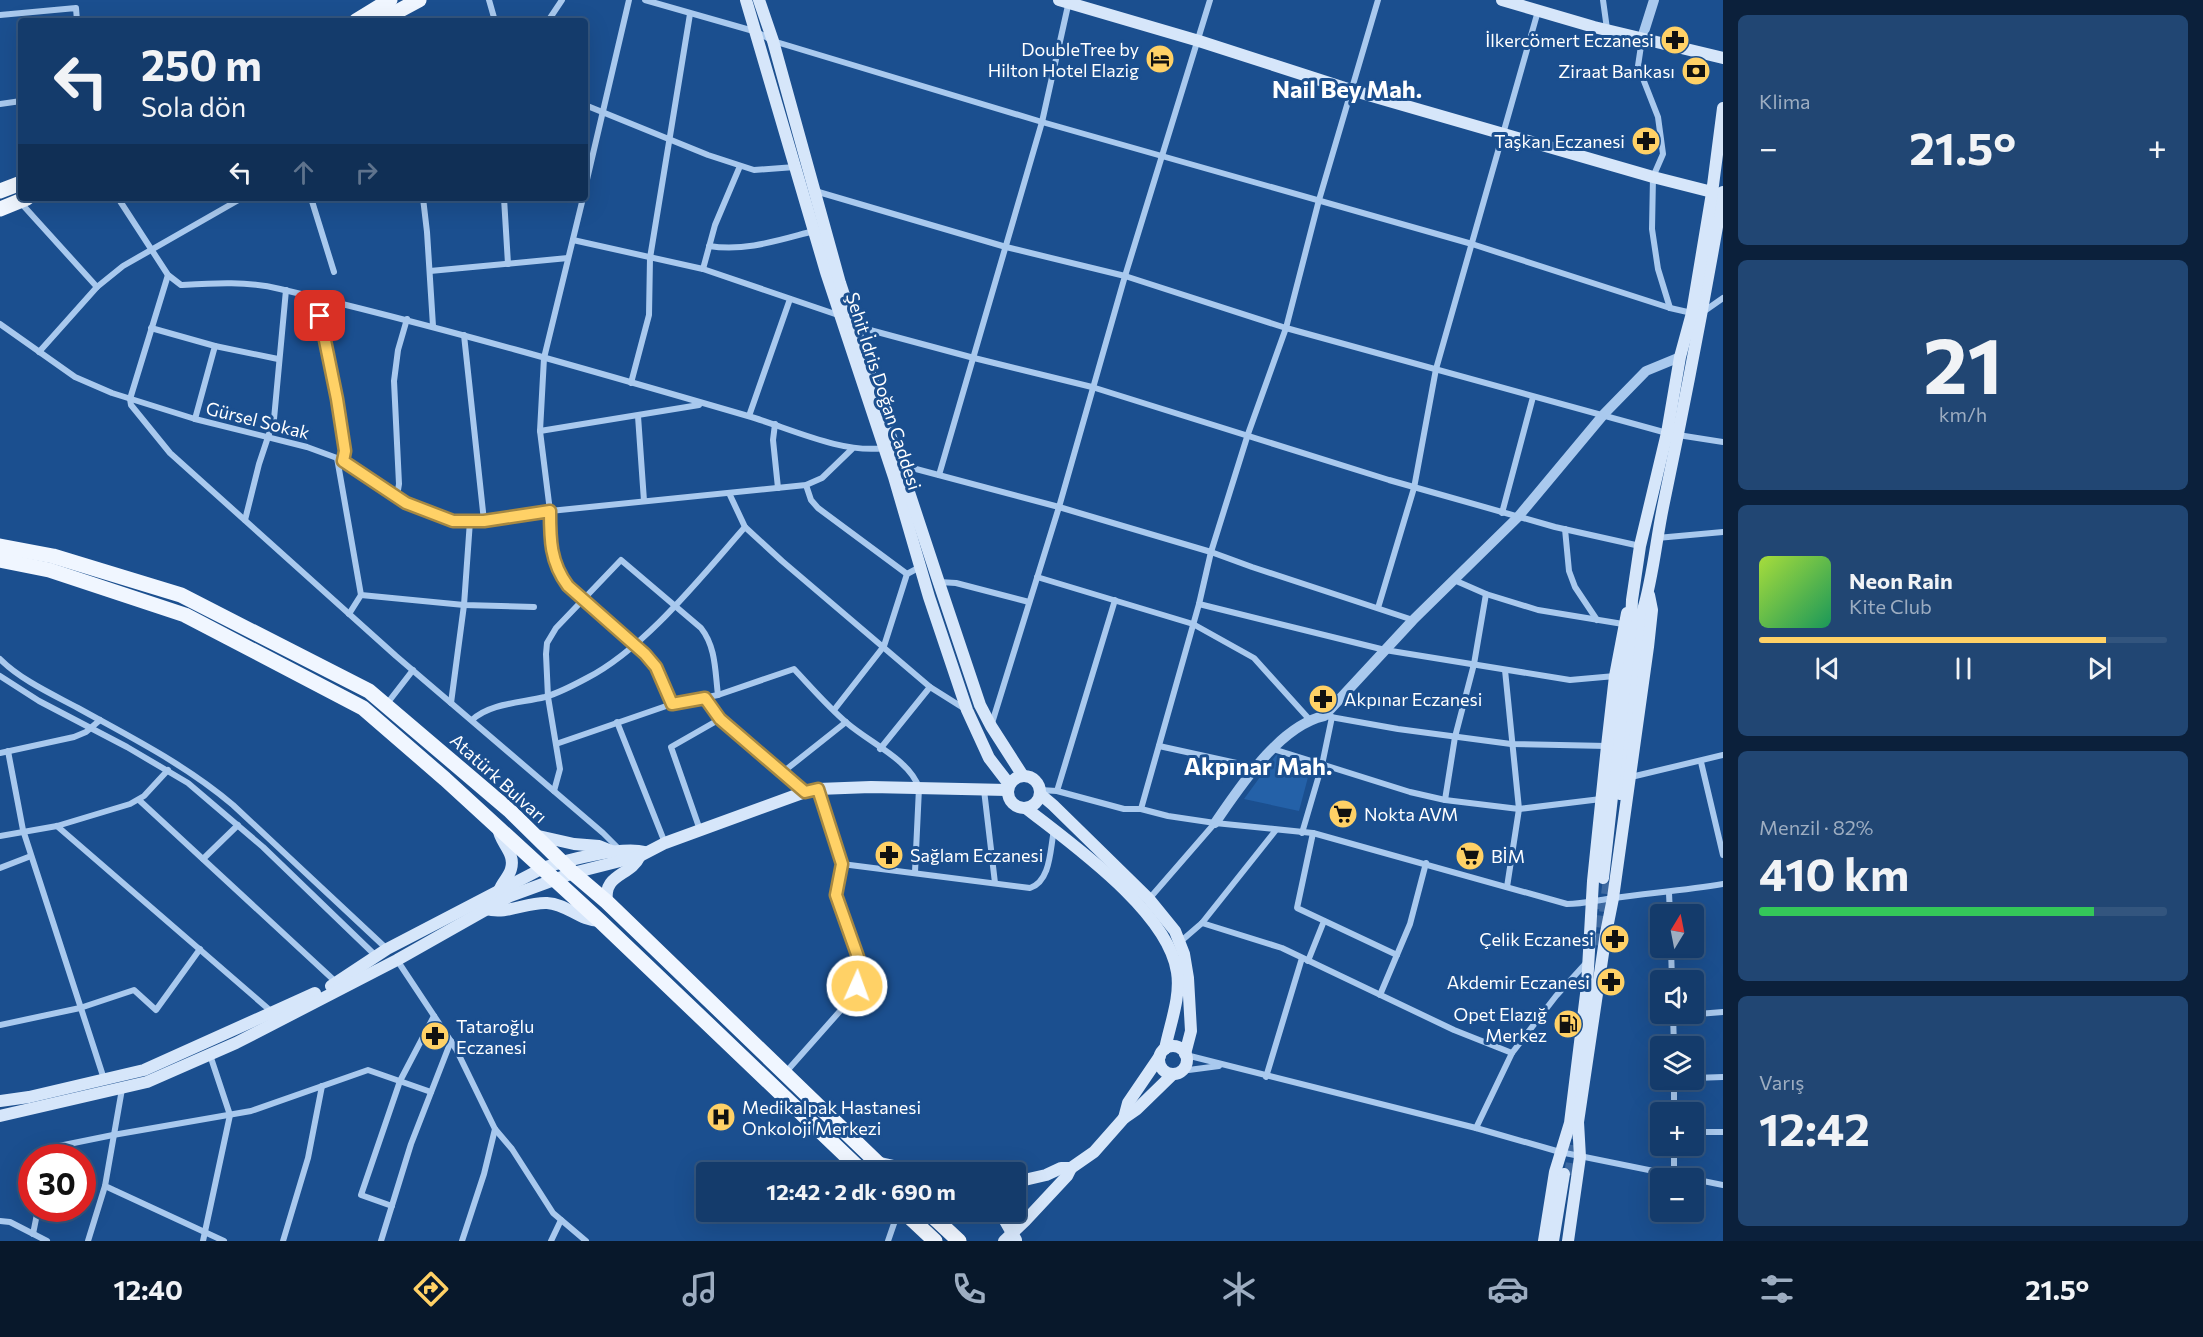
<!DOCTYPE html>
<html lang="tr">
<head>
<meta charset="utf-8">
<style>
  body { margin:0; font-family:Commissioner,sans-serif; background:#214673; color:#f1f3f6; height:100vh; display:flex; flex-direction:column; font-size:22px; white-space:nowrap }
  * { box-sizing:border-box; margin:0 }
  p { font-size:20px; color:#9dadc1 }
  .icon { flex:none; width:33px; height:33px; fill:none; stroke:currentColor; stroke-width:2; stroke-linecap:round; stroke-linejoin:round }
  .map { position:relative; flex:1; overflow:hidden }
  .side { display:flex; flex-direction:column; gap:15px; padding:15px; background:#0b203b; width:480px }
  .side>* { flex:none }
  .top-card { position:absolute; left:18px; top:18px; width:570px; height:183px; border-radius:6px; box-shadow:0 6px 24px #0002,0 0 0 2px #33557e; background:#143b6b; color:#f1f3f6; overflow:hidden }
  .needle { width:39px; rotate:10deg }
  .tools { position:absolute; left:1650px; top:904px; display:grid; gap:12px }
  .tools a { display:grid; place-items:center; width:54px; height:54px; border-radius:6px; background:#143b6b; box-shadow:0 6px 24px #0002,0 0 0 2px #33557e; font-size:30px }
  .speed { position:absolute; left:18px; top:1144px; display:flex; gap:12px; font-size:30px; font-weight:700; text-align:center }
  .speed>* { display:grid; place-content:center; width:78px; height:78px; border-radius:50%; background:#143b6b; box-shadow:0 6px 24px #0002,0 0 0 2px #33557e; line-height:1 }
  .speed .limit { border:9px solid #d22; background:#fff; color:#111 }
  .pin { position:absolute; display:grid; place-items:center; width:51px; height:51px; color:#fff; margin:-26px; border-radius:12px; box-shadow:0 3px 9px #0006 }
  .me { position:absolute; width:66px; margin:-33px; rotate:2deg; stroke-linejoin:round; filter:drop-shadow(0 0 4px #0008) }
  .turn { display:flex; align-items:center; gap:21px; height:126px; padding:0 24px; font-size:27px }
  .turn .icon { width:78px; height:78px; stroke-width:2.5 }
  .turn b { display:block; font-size:42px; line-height:51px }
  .lanes { display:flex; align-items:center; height:57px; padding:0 24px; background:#0003; justify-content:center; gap:30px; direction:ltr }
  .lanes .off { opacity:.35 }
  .big { font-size:45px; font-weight:700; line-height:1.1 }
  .side .widget { flex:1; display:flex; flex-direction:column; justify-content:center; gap:9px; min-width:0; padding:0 21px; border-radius:9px; background:#214673 }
  .side .dial { align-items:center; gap:0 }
  .dial b { font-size:78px; line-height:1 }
  .song { display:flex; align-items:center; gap:18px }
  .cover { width:72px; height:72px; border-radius:9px; background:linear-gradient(135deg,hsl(80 70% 55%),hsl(150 70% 35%)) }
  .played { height:6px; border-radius:3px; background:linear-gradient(90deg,#ffd166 85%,#33557e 85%) }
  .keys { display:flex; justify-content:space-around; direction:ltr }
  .heat { display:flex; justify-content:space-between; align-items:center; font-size:33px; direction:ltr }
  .charge { height:9px; border-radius:4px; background:linear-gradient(90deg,#34c759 82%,#33557e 0) }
  .trip { position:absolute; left:696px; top:1162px; width:330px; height:60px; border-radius:6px; background:#143b6b; box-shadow:0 6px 24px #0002,0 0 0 2px #33557e; font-weight:700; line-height:60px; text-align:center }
  .menu { display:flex; height:96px; justify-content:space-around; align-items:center; background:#08182b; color:#9dadc1 }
  .menu .icon { width:42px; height:42px }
  .menu .active { color:#ffd166 }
  .menu b { font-size:27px; color:#f1f3f6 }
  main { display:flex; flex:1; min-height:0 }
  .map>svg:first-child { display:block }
  .green { fill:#2461a8 }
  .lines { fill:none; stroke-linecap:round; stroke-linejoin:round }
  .secondary-tunnel { stroke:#3d69a0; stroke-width:12; stroke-dasharray:12 6; stroke-linecap:butt }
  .minor { stroke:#a9c9ee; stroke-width:6 }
  .tertiary { stroke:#a9c9ee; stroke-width:10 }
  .secondary { stroke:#d6e6fa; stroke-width:12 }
  .primary { stroke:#f0f6ff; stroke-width:15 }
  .route-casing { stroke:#a68842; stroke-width:15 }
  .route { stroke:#ffd166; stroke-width:10 }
  .labels { text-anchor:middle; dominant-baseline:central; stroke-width:6; stroke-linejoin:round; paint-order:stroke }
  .poi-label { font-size:18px; fill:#fff; stroke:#1b4f8f; text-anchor:end }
  .street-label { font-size:18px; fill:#fff; stroke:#1b4f8f }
  .district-label { font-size:24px; font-weight:bold; fill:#fff; stroke:#1b4f8f }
</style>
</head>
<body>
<main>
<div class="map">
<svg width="1723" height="1241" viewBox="0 0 1723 1241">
  <rect width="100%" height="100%" fill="#1b4f8f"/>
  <path class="green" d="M1276,755L1311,766L1299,811L1244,799Z"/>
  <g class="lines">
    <g class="secondary-tunnel">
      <path d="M1605,912L1609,878"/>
      <path d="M1594,945L1600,900"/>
      <path d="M1570,1175L1576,1134"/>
    </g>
    <g class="minor">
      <path d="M489,0L495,21"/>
      <path d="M645,0L757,32L773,41L1042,122L1472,244L1670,308L1692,313"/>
      <path d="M1603,0L1607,29"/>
      <path d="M0,15L76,8L77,21"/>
      <path d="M548,21L562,0"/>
      <path d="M1642,39L1638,66L1658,117L1663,154L1653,177L1652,229L1658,269L1670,308"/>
      <path d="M0,104L21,101"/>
      <path d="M585,105L708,155L754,170L795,167"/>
      <path d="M585,188L629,0"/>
      <path d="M815,191L1006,247L1125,276L1286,328L1667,433"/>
      <path d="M118,198L168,275L181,285C215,283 247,281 280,289C438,326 593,371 748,416C789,428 842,454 884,448"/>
      <path d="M311,198L334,272"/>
      <path d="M423,198L427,232L433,326"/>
      <path d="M504,198L508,264"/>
      <path d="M583,198L544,358L540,431L550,511L551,550L555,565L568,586L637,644L656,667L672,704"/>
      <path d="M20,202L97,287"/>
      <path d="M573,240L703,269L841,316"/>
      <path d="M709,246C745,252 779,240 814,231"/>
      <path d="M703,269L715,225L740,166"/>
      <path d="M430,271L568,258"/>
      <path d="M168,275L130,399L131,405L170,453L396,656L603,833L620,850"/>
      <path d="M316,297L332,368L345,451L343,461"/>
      <path d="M1703,312L1723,298"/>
      <path d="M0,324L75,377L112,393L195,419L307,447L337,458L407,503L453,521H484L550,511L806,485L822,478L852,449"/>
      <path d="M855,326L974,358L1092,387L1389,480L1555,527L1640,546"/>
      <path d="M151,328L215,346L278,359"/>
      <path d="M464,335L484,521"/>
      <path d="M39,352L97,287L123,266L242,198"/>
      <path d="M631,383L649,315L650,258L690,14"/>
      <path d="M638,416L644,501"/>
      <path d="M749,416L790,299"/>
      <path d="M195,419L215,346"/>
      <path d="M775,424L773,440L778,488"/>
      <path d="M540,431L699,405"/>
      <path d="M1678,435L1723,442"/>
      <path d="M337,458L361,595L464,605L534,607"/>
      <path d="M901,465L1059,507L1211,552L1252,567L1413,620"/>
      <path d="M939,475L1042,122L1069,1"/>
      <path d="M806,485L811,500L818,508L907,574"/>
      <path d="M729,493L745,527L782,561L930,687L965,709"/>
      <path d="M397,496L399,484L394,381L398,350L407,319"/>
      <path d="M1502,513L1533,397"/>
      <path d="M245,520L259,464L274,419L286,290"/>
      <path d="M1565,529L1569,571L1575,587L1597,620"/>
      <path d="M1657,538L1723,532"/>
      <path d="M1037,577L1193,624L1254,658L1309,719"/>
      <path d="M1454,580L1486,594L1538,610L1623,624"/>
      <path d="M939,582L956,583L1029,602"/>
      <path d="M1199,604L1385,650L1570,680L1615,676"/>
      <path d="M1378,608L1414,488L1436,369L1538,11"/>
      <path d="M349,614L361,595"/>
      <path d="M0,659C21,680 52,694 78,708C132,738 186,765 233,805L387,949"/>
      <path d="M1505,670L1519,809L1507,887"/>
      <path d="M0,676L39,701L127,747L188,783L263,847L376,956"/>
      <path d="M705,698L720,719L804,792"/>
      <path d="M451,703L464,605L470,521"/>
      <path d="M386,705L413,670"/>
      <path d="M834,710L884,646L907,574L920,567"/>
      <path d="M1325,716L1398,729L1511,744L1607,746"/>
      <path d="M472,720C490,703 521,703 545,697C559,693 574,685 587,678C645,648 701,577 745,527"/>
      <path d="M617,722L665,843"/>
      <path d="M992,723L1059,507L1125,276L1210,0"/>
      <path d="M556,744L672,704L718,695L794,669C811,687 828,707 847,723C870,743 910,760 919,788L915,872"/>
      <path d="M1159,746L1255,767"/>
      <path d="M880,749L930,687"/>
      <path d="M1273,749L1410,792L1445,800L1519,809L1601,799"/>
      <path d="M8,751L23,830L104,1079"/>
      <path d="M0,753L74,737L86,732L100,720"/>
      <path d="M1701,762L1723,855"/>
      <path d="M783,772L846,722"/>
      <path d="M1631,777L1723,755"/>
      <path d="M818,789L842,864L1030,888C1051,881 1050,849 1054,830"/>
      <path d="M984,790L995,883"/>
      <path d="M1040,790L1057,791L1124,809H1141L1168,816L1215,823L1313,833L1567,904C1583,904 1598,900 1614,898C1651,893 1687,890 1723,884"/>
      <path d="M554,791L560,769L548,697L546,654L547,643L556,628L621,560L701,628C716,647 715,671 718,695"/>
      <path d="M1057,791L1115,600"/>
      <path d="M139,800L337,983"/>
      <path d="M1445,800L1455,737L1474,664L1486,594"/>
      <path d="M1141,809L1199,604L1211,552L1248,434L1286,328L1319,200L1378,0"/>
      <path d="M57,826L272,1012"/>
      <path d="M700,830L671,747L720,719"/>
      <path d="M1302,833L1322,765L1332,717"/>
      <path d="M1313,833L1297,908L1397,955"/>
      <path d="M0,836L57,826L130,804L144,796L168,770"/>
      <path d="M203,859L238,825"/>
      <path d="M0,868L31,856"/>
      <path d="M1669,893L1670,915"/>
      <path d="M1149,899L1215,823"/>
      <path d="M1202,923L1282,948L1454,1030L1512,1053L1556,996L1587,962"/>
      <path d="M1180,942L1202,923L1276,830"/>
      <path d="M1671,948L1672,981"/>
      <path d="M397,960L456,1049L495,1129L512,1149L553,1213L586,1241"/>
      <path d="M1308,961L1324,921"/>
      <path d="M1380,995L1410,924L1426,863"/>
      <path d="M1673,1014L1674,1047"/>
      <path d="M1673,1016L1723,1012"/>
      <path d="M0,1025L80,1008L134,990L156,1010L200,949"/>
      <path d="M1186,1055L1476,1128L1560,1152L1723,1185"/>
      <path d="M1181,1071L1219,1066"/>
      <path d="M786,1072L848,1002L857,986L859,976L858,957L836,895L842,864"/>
      <path d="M1266,1077L1302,958"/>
      <path d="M1694,1078L1723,1077"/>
      <path d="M1674,1080V1113"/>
      <path d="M122,1089L105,1186L224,1241"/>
      <path d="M1476,1128L1512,1053"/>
      <path d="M1694,1132H1723"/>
      <path d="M47,1158L49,1148L113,1135L251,1111L368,1070L431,1092"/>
      <path d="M1674,1174V1146"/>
      <path d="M392,1206L361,1195L400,1081L434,1016"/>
      <path d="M0,1221L10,1222L47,1241"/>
      <path d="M33,1234L38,1209"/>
      <path d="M88,1241L105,1186"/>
      <path d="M203,1241L230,1115L210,1055"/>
      <path d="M283,1241L308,1158L322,1086"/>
      <path d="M381,1241L411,1144L451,1041"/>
      <path d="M462,1241L484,1174L495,1129"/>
      <path d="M551,1241L561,1220"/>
      <path d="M888,1241L898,1212"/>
    </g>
    <g class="tertiary">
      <path d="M1642,38L1654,0"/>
      <path d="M1215,823C1240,787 1279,726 1324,716L1413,620L1518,517L1604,414L1646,371L1680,357"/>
    </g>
    <g class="secondary">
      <path d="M746,0L826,272L894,477L929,597L967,710L989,758L1009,784"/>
      <path d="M759,0L773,41L840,283L939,583L980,705L991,726L1023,776"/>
      <path d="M1059,0L1199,41L1351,90L1653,177L1720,194"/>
      <path d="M1502,0L1594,27L1723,58"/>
      <circle cx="1024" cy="792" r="16"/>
      <path d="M1040,794L1053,805L1149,899L1175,931L1184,954L1188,978L1191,1031L1185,1054"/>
      <path d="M1620,794L1643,610C1653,577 1656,541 1663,507C1685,402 1705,298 1723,192"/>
      <path d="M1027,809C1073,845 1168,912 1177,972C1181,997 1170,1024 1165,1049"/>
      <path d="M498,827C499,843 516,852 511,869C509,877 502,882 499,891"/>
      <path d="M534,835L574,844L599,846L614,852"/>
      <path d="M1603,878L1631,626L1632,600L1640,546L1667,433L1680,357L1692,313L1712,193L1723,108"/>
      <path d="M607,902C603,873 630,877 640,856"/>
      <path d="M486,909C507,915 526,902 547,903C567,904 580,921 600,921"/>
      <path d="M331,986L387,949L543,868C567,860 621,846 645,852"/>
      <circle cx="1173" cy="1060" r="14"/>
      <path d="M0,1101L29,1097L144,1070L315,993"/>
      <path d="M0,1116L147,1082L236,1043L397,960L510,896L573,873L640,856L665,843L805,792L818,789L871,787L1007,790"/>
      <path d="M1124,1118L1128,1103L1160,1056"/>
      <path d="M876,1162L925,1173"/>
      <path d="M1016,1182L1046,1175L1061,1168H1071L1094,1152L1124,1118L1137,1109L1173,1074"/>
      <path d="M1000,1212L1016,1240"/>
      <path d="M1004,1241L1025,1221L1067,1176L1071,1168"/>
      <path d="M1544,1241L1555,1172L1570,1123L1587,986L1593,881L1607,746L1615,676L1627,613"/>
      <path d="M1553,1241L1564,1174"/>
      <path d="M1568,1241L1580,1157L1578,1122L1606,933L1613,898L1648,647L1652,610L1649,595"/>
    </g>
    <g class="primary">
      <path d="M356,21L390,0"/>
      <path d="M380,21L419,0"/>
      <path d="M0,191L21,183"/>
      <path d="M0,209L27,198"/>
      <path d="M0,546L53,556L181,595L369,691L509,810L573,873L607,902L888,1173"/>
      <path d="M0,560L49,570L185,615L363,708L445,779L600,921L864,1173"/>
      <path d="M904,1212L935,1241"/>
      <path d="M928,1212L959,1241"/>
    </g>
  </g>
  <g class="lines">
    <g class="route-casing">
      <path id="route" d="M320,316L337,399L345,451L343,461L406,503L453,521H484L550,511C550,539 550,562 568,586L645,654L656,667L672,704L705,698L720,719L805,792L818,789L842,864L836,895L858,957L859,976L857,986"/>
    </g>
    <use href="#route" class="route"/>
  </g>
  <defs>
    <g id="pharmacy-disc" transform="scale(1.5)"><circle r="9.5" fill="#ffd166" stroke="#1b4f8f"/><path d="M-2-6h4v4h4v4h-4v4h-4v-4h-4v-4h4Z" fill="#111"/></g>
    <g id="hotel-disc" transform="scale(1.5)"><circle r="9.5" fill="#ffd166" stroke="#1b4f8f"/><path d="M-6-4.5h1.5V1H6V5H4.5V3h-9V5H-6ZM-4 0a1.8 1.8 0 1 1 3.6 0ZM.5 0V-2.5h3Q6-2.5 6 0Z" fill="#111"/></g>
    <g id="bank-disc" transform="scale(1.5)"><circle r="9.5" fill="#ffd166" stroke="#1b4f8f"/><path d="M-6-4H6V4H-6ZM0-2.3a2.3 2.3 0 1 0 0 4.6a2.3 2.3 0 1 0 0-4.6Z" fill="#111"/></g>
    <g id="supermarket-disc" transform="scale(1.5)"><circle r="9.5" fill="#ffd166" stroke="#1b4f8f"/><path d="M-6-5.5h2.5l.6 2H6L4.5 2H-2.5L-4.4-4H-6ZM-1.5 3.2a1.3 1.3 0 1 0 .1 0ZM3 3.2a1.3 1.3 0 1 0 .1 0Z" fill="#111"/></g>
    <g id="fuel-disc" transform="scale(1.5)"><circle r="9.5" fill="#ffd166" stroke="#1b4f8f"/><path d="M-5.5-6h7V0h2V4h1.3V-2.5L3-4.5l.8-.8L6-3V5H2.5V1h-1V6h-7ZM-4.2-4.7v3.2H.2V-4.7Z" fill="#111"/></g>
    <g id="hospital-disc" transform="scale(1.5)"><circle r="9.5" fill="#ffd166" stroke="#1b4f8f"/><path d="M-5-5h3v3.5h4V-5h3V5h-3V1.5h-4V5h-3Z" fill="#111"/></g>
  </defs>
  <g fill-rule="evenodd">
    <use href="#pharmacy-disc" x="1675" y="40"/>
    <use href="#hotel-disc" x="1160" y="59"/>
    <use href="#bank-disc" x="1696" y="71"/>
    <use href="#pharmacy-disc" x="1646" y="141"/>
    <use href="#pharmacy-disc" x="1323" y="699"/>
    <use href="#supermarket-disc" x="1343" y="814"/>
    <use href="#pharmacy-disc" x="889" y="855"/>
    <use href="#supermarket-disc" x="1470" y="856"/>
    <use href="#pharmacy-disc" x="1615" y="939"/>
    <use href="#pharmacy-disc" x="1611" y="982"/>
    <use href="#fuel-disc" x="1568" y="1024"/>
    <use href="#pharmacy-disc" x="435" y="1036"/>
    <use href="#hospital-disc" x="721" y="1117"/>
  </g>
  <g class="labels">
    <g class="poi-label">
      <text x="1654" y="40">İlkercömert Eczanesi</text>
      <text x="1139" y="49">DoubleTree by<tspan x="1139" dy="21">Hilton Hotel Elazig</tspan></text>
      <text x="1675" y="71">Ziraat Bankası</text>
      <text x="1625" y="141">Taşkan Eczanesi</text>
      <text x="1344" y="699" text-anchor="start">Akpınar Eczanesi</text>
      <text x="1364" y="814" text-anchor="start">Nokta AVM</text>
      <text x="910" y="855" text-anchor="start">Sağlam Eczanesi</text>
      <text x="1491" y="856" text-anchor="start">BİM</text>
      <text x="1594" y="939">Çelik Eczanesi</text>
      <text x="1590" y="982">Akdemir Eczanesi</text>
      <text x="1547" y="1014">Opet Elazığ<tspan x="1547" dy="21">Merkez</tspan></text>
      <text x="456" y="1026" text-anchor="start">Tataroğlu<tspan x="456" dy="21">Eczanesi</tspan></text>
      <text x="742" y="1107" text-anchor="start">Medikalpak Hastanesi<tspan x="742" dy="21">Onkoloji Merkezi</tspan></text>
    </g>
    <g class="street-label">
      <text transform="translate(884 391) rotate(72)">Şehit İdris Doğan Caddesi</text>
      <text transform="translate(258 420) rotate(14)">Gürsel Sokak</text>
      <text transform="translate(499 778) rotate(42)">Atatürk Bulvarı</text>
    </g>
    <g class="district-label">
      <text x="1347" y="88">Nail Bey Mah.</text>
      <text x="1258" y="765">Akpınar Mah.</text>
    </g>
  </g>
</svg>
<div class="tools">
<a><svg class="needle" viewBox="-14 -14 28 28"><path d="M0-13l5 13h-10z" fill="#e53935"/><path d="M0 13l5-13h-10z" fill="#9dadc1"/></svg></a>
<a><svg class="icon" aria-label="sound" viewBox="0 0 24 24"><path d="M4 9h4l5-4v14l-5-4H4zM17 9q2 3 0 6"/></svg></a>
<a><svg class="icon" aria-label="layers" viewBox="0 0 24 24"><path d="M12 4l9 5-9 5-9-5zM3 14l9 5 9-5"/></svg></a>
<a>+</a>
<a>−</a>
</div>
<div class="speed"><div class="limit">30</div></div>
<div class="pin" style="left:320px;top:316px;background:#d93025"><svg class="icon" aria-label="arrive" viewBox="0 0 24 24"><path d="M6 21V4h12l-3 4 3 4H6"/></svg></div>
<svg class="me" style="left:857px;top:986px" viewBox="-20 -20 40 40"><circle r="17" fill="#ffd166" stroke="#fff" stroke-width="3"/><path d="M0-11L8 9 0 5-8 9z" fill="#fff"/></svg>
<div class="trip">12:42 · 2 dk · 690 m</div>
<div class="top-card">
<div class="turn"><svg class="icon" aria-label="left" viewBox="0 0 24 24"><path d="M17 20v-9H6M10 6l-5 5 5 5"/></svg><div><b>250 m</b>Sola dön</div></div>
<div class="lanes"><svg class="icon" aria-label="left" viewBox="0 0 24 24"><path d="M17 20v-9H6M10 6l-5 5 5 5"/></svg><svg class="icon off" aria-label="ahead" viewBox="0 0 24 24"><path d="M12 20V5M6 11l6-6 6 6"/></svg><svg class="icon off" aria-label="right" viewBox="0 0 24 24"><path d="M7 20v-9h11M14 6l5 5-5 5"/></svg></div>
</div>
</div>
<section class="side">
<div class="widget"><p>Klima</p>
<div class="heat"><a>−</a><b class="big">21.5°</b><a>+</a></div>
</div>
<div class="widget dial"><b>21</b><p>km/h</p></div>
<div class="widget">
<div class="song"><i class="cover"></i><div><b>Neon Rain</b><p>Kite Club</p></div></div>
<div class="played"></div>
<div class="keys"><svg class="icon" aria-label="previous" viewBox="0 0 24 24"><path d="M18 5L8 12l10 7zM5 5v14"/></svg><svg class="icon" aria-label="pause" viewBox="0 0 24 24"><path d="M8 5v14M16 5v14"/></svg><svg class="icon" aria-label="next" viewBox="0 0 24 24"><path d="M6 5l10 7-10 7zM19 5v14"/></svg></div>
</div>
<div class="widget"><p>Menzil · 82%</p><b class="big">410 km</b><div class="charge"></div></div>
<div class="widget"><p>Varış</p><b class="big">12:42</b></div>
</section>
</main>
<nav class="menu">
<b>12:40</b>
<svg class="icon active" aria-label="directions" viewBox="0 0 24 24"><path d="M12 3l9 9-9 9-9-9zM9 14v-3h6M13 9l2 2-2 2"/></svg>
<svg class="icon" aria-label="music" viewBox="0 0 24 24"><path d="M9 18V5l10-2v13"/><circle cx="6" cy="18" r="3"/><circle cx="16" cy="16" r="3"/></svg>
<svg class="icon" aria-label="phone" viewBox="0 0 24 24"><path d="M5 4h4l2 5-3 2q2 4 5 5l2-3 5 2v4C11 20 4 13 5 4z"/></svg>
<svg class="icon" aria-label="climate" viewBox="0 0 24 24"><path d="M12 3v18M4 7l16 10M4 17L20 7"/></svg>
<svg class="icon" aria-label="car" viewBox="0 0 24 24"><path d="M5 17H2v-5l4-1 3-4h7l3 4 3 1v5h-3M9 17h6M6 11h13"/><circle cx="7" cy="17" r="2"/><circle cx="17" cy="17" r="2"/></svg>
<svg class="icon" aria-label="filters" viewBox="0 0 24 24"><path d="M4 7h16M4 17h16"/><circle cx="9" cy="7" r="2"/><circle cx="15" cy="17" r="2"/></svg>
<b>21.5°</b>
</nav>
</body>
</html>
